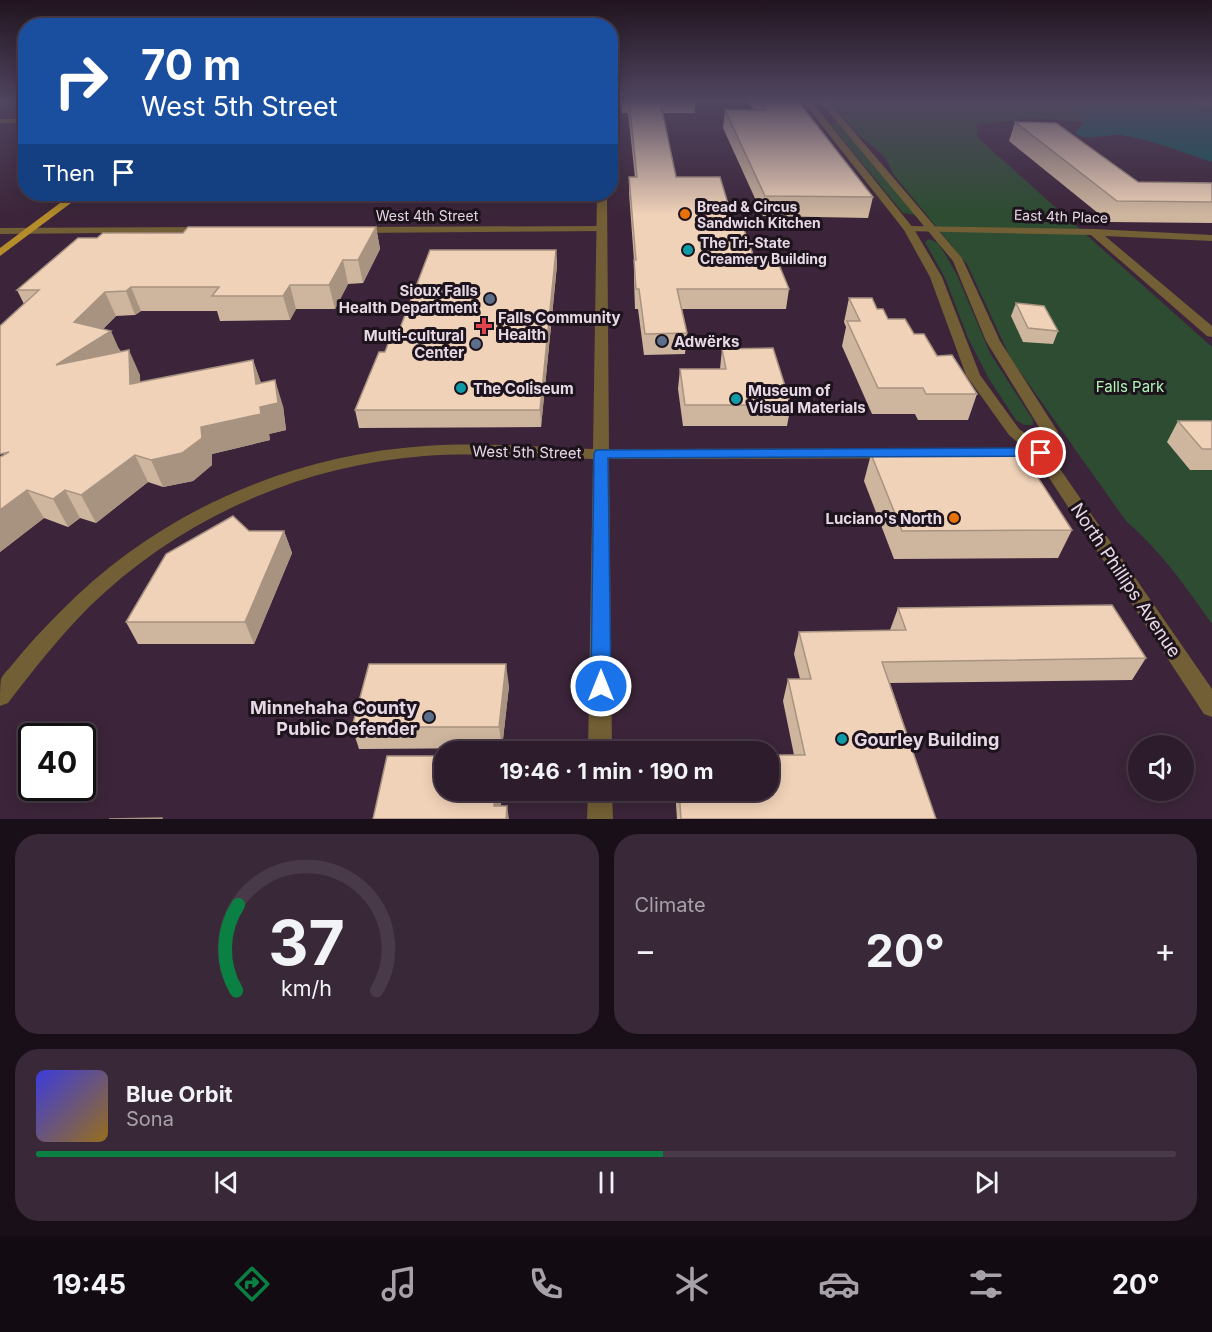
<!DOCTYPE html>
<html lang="en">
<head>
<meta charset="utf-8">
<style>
  body { margin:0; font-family:Inter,sans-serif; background:#392938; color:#f1f3f6; height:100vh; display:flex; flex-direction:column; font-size:22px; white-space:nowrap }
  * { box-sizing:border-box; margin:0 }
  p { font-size:20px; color:#a7a1a9 }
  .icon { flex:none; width:33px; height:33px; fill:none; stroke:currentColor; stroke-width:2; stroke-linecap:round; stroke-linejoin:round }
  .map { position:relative; height:819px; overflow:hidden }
  .panel { display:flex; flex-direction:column; gap:15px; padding:15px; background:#190f18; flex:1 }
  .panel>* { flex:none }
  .top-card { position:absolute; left:18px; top:18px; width:600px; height:183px; border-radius:24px; box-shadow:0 3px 15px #0003,0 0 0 2px #483a48; background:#1a4fa0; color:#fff; overflow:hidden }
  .tools { position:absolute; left:1128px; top:735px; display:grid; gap:12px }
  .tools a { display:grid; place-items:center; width:66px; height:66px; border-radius:50%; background:#2d1c2c; box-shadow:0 3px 15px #0003,0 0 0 2px #483a48; font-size:30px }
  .speed { position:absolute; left:18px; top:723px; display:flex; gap:12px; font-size:30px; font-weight:700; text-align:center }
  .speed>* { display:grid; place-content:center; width:78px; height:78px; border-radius:50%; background:#2d1c2c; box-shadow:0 3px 15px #0003,0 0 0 2px #483a48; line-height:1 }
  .speed .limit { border:3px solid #111; border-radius:9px; background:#fff; color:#111 }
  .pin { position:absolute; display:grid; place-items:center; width:51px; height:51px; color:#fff; margin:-26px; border:3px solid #fff; border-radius:50%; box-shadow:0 2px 6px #0007 }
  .me { position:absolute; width:66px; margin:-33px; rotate:0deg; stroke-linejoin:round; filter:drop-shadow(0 0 4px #0008) }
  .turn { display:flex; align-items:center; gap:21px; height:126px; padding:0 24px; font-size:27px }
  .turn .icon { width:78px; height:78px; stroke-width:2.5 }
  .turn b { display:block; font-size:42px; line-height:51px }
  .then { display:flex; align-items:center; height:57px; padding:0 24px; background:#0003; gap:12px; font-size:22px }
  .big { font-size:45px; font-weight:700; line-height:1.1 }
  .panel .card { flex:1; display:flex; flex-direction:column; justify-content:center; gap:9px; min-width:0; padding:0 21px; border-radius:24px; background:#392938 }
  .panel .dial { align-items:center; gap:0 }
  .dial svg { height:156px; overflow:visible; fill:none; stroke:#483a48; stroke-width:7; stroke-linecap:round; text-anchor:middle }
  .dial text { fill:#f1f3f6; stroke:none }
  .song { display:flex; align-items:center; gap:18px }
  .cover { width:72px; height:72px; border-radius:9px; background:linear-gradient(135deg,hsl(240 70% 55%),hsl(40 70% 35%)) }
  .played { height:6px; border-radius:3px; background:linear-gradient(90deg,#0b8043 55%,#483a48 55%) }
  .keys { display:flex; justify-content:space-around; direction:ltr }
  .heat { display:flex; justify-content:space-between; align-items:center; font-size:33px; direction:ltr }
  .panel .tiles { flex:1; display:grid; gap:15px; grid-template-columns:1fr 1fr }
  .card:last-child { grid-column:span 2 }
  .trip { position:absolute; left:434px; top:741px; width:345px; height:60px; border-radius:24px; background:#2d1c2c; box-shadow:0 3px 15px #0003,0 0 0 2px #483a48; font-weight:700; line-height:60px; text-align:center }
  .tab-bar { display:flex; height:96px; justify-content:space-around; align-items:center; background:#120b12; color:#a7a1a9 }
  .tab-bar .icon { width:42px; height:42px }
  .tab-bar .active { color:#0b8043 }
  .tab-bar b { font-size:27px; color:#f1f3f6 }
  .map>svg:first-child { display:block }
  .green { fill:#2d4c31 }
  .water { fill:#0e5658 }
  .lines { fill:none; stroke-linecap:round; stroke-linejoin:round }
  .minor { fill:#725f35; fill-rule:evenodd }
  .tertiary { fill:#725f35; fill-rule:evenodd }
  .primary { fill:#b58d2b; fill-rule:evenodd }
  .rail-casing { stroke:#b2a0b0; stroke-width:4 }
  .rail { stroke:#1d131c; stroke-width:2; stroke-dasharray:8; stroke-linecap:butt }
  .wall { fill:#ceb59e }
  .shaded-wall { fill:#a89381 }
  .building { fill:#f0d2b8; stroke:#a89381; stroke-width:1.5 }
  .route { fill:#1a73e8; stroke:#114b97; stroke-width:1.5 }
  .food-dot { fill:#e8710a; stroke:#1d131c; stroke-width:2 }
  .culture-dot { fill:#0f9aa8; stroke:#1d131c; stroke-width:2 }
  .service-dot { fill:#5c6f8a; stroke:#1d131c; stroke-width:2 }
  .health-dot { fill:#e0444e; stroke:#1d131c; stroke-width:2 }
  .labels { text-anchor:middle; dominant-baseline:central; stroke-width:6; stroke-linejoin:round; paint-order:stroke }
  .far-poi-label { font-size:14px; font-weight:bold; fill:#e7d8e5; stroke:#1d131c; text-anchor:start }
  .far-street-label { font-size:14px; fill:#e7d8e5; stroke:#1d131c }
  .poi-label { font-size:15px; font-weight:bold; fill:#e7d8e5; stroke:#1d131c; text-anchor:start }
  .park-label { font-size:15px; fill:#aff7b7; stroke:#1d131c }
  .street-label { font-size:15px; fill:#e7d8e5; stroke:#1d131c }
  .near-street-label { font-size:18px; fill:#e7d8e5; stroke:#1d131c }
  .near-poi-label { font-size:18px; font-weight:bold; fill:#e7d8e5; stroke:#1d131c; text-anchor:end }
</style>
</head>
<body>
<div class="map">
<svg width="1212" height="819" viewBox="0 0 1212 819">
  <rect width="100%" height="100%" fill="#3c253a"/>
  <g class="green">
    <path d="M828,100H1212L1140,127L1034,118L977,125L978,138L1212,347V624C1186,587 1160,550 1126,521L1011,359L967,264L893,174C885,151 876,151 860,136C849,125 839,112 828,100Z"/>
    <path d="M838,123L913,211L915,215L903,213L830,124Z"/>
    <path d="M929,239L938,243L945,254L957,275L990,353L1033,420V425H1024L1016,420L989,379L968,338L945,278L925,242Z"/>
  </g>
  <path class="water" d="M1123,100H1212V162C1184,153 1150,139 1121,135C1106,133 1087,143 1075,133L1082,125V113L1078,110L1069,109L1082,105L1124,103L1125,101Z"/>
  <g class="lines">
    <g class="minor">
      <rect x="0" y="119" width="26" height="4"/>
      <path d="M602,226L606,227V231L356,233L351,230L356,227Z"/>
      <path d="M909,226L1094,229L1212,235V241L1105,236L1212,326V337L1207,336L1091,235L905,231L904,229Z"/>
      <path d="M206,227L211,230L210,232L0,234V228Z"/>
    </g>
    <g class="tertiary">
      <path d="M802,100H810L914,229L942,277L980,375L1019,429L1038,442L1042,432L986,341L953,261L819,100H827L962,258L1000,341L1058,432L1049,453L1212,689V717L1204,714L1036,458L609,459L612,752H588L593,459C537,457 480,452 424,456C299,466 181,518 90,606C60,636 34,669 8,703L0,706C0,698 0,685 1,679C3,674 9,669 12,665C27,646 44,628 61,611C157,513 289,455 425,446C481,442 537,447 593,449L597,194H607L609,449L1024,448L1009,435L966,375L930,277L904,230Z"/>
      <path d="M588,790H612L613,819H587Z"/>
    </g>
    <path class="primary" d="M72,194H83L0,256V248Z"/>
    <g class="rail-casing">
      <path id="rail" d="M1193,100L1212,104"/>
    </g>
    <use href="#rail" class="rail"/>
  </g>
  <g class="wall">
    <path d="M621,100H696L695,113H663L676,177L734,224L755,260L789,289L786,309H682L687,333L685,354L644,355L638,309H635L634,279V260L629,193V177H635L628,113H622Z"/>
    <path d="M747,100H797L873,197L868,218L763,216L723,128L725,110H754Z"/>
    <path d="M1015,122L1138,182L1212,183V223L1109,222L1009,141Z"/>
    <path d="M160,194H313L308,200H162Z"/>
    <path d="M376,227L380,249L363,283L348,284L335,309H296L290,320L220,321L217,311H141L135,315L116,316L103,329L140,375V382L253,360L261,383L283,406L286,430L269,434L270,440L212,454V465L193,481L163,487L148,482L96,523L80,518L68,527L44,518L0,552L24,304L17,290L97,238L183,233Z"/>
    <path d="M556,250L557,265L541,427L359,428L355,410L385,352L397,336Z"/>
    <path d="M849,298L877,309L888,319L914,334L977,394L968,420H918L915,414H872L842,346L846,327L844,322Z"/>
    <path d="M1016,303L1058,331L1053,344L1023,342L1011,316Z"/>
    <path d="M722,349L791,405L787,426H683L678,389L680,369H720Z"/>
    <path d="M1178,421H1212V470H1190L1167,442Z"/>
    <path d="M871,454L1072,530L1058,558L894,559L864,481Z"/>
    <path d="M249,531H284L292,553L254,644H138L126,622Z"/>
    <path d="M898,608L1146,658L1132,680L890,683L936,819H677L675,790H768L794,755L783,701L788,679H800L794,654L799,632L890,630Z"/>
    <path d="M509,686L502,748L359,749L352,727Z"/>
  </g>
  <g class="shaded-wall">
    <path d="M307,194H313L308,200Z"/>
    <path d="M376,227L380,249L363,283L358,260Z"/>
    <path d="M556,250L557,265L541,427L540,410Z"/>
    <path d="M343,260L348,284L335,309L329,285Z"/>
    <path d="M290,285L296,309L290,320L283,296Z"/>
    <path d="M131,287L141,311L135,315L126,291Z"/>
    <path d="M105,292L116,316L86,346L111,331L122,356L56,365L74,322Z"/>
    <path d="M129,350L140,375L141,411L130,384Z"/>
    <path d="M253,360L262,386L275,380L283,406L286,430L269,434L270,440L212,454V465L193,481L163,487L151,460L201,427L260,407L256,384Z"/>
    <path d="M135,455L148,482L96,523L81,495Z"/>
    <path d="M27,490L44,518L0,552V510Z"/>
    <path d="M65,490L80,518L68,527L53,499Z"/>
    <path d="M284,531L292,553L254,644L245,622Z"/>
    <path d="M506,664L509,686L502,748L499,727Z"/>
    <path d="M495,790H502L500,819L494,806Z"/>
    <path d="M507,806L509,819H506Z"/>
  </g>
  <g class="building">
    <path d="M629,100H660L676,177H720L734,224H742L755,260H777L789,289H677L687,333L645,334L639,289H636L634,260H636L629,177H637Z"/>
    <path d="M760,100H797L873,197L765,196L725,110H766Z"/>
    <path d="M1015,122L1056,123L1138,182L1212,183V202L1117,201Z"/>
    <path d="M188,227H376L358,260H343L329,285H290L283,296H212L219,287H131L126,291L105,292L74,322L111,331L56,365L129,350L130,384L253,360L256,384L275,380L278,403L260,407L261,414L201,427L202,438L182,453L151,460L135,455L81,495L65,490L53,499L27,490L0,510V457L9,452L0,454V326L39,290H17L78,238H97L103,233H183Z"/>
    <path d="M430,250H556L540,410H355L379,352H385L391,336H397Z"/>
    <path d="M849,298H872L877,309H883L888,319H905L914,334H924L937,356L952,355L977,394H926L923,388H878L847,321H860Z"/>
    <path d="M1016,303L1044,306L1058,331L1028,328Z"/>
    <path d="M773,348L791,405H685L680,369H726L722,349Z"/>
    <path d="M1178,421H1212V449H1202Z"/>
    <path d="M1022,453L1072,530L902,531L871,454Z"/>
    <path d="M233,516L249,531H284L245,622H126L166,554Z"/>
    <path d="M1112,605L1146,658L882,662L936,819H681L679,790H768V755H805L788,679H811L799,632L906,630L898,608Z"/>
    <path d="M369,664H506L499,727H352Z"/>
    <path d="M387,756H444V790H495L494,806H507L506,819H373Z"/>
    <path d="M162,818V819H109Z"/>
  </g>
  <linearGradient id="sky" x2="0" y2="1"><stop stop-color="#211420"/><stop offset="0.47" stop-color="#504660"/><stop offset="1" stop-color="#504660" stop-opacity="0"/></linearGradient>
  <rect width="1212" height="215" fill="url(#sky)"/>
  <path class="route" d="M1041,448L1046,450L1048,453L1046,456L608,458L611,686L608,692L601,695L594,692L591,686L594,454L596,450Z"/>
  <g class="food-dot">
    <circle cx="685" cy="214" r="6"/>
    <circle cx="954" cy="518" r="6"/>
  </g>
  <g class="culture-dot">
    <circle cx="688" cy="250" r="6"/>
    <circle cx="461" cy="388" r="6"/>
    <circle cx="736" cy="399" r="6"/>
    <circle cx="842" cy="739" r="6"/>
  </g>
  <g class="service-dot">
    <circle cx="490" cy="299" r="6"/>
    <circle cx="662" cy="341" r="6"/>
    <circle cx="476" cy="344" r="6"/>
    <circle cx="429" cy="717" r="6"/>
  </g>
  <path class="health-dot" d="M481 317h6v6h6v6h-6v6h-6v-6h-6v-6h6z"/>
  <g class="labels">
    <g class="far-poi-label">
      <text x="697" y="206">Bread &amp; Circus<tspan x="697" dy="16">Sandwich Kitchen</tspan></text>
      <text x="700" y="242">The Tri-State<tspan x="700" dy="16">Creamery Building</tspan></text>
    </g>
    <g class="far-street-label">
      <text x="427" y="215">West 4th Street</text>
      <text transform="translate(1061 216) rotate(2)">East 4th Place</text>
    </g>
    <g class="poi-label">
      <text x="478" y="290" text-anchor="end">Sioux Falls<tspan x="478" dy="17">Health Department</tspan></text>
      <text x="498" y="317">Falls Community<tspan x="498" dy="17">Health</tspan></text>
      <text x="464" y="335" text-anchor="end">Multi-cultural<tspan x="464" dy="17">Center</tspan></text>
      <text x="674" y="341">Adwёrks</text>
      <text x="473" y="388">The Coliseum</text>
      <text x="748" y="390">Museum of<tspan x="748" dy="17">Visual Materials</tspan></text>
      <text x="942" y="518" text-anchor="end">Luciano's North</text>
    </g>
    <g class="park-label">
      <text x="1130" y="386">Falls Park</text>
    </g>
    <g class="street-label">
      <text transform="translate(527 452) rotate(1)">West 5th Street</text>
    </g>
    <g class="near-street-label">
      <text transform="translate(1126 580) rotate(56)">North Phillips Avenue</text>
    </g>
    <g class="near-poi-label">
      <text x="417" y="707">Minnehaha County<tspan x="417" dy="21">Public Defender</tspan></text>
      <text x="854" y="739" text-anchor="start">Gourley Building</text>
    </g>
  </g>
</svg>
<div class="tools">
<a><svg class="icon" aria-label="sound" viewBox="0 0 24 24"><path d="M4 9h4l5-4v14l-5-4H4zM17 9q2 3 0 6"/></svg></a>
</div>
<div class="speed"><div class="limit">40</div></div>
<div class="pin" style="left:1041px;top:453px;background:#d93025"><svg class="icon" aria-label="arrive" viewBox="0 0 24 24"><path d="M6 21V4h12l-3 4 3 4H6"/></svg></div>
<svg class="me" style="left:601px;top:686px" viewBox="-20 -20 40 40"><circle r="17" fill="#1a73e8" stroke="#fff" stroke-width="3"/><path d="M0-11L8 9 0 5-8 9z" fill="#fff"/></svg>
<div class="trip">19:46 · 1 min · 190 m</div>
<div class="top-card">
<div class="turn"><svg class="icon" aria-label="right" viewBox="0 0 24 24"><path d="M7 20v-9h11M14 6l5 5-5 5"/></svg><div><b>70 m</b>West 5th Street</div></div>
<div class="then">Then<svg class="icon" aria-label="arrive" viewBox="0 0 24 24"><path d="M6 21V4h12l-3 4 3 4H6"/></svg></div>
</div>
</div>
<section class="panel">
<div class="tiles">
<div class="card dial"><svg viewBox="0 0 100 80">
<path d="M14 69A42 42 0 1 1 86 69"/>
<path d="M14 69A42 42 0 0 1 15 25" stroke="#0b8043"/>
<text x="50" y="56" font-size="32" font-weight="700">37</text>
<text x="50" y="72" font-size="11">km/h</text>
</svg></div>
<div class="card"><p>Climate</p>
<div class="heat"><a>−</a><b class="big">20°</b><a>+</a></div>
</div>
<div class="card">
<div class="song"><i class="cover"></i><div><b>Blue Orbit</b><p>Sona</p></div></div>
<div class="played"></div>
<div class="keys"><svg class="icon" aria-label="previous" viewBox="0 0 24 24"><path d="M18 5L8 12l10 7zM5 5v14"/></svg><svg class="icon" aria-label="pause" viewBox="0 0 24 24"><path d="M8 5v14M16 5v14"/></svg><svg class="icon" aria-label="next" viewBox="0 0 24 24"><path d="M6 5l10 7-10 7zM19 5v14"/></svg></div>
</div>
</div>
</section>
<nav class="tab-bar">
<b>19:45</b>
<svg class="icon active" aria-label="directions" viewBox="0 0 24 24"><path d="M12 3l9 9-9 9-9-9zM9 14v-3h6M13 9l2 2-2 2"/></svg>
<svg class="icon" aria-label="music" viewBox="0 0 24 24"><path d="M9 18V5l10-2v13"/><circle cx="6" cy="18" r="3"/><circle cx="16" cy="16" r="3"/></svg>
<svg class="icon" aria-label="phone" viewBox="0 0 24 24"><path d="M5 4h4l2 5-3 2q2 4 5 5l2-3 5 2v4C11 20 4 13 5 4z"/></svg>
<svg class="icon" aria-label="climate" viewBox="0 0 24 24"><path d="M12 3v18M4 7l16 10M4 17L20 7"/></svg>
<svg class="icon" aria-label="car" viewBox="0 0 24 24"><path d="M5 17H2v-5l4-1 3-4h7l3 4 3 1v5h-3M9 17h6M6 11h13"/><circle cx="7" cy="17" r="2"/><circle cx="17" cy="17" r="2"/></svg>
<svg class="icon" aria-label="filters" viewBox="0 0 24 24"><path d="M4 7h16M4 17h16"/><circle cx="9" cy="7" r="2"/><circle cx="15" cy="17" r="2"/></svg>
<b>20°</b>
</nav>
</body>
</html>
